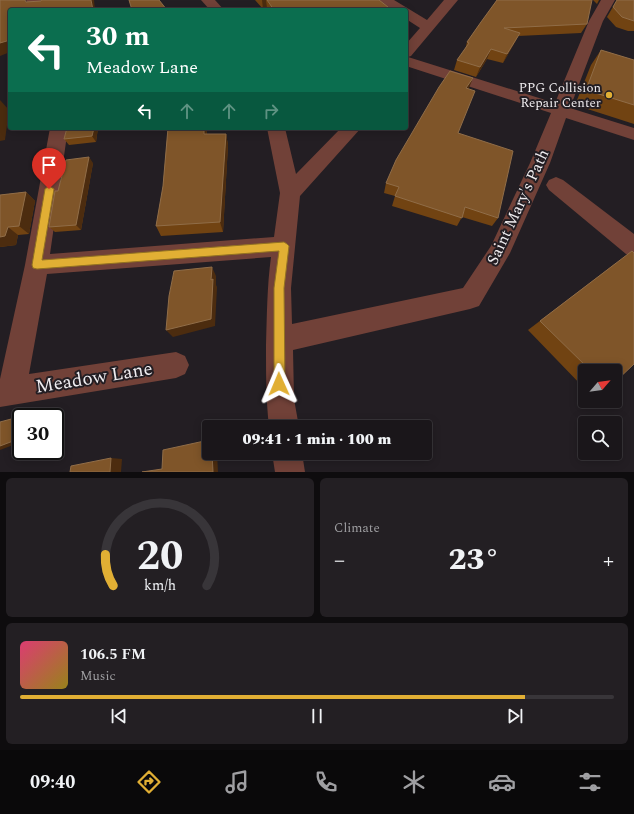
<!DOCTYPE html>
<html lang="en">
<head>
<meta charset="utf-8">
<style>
  body { margin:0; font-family:Spectral,serif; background:#231f23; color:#f1f3f6; height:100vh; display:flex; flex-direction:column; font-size:15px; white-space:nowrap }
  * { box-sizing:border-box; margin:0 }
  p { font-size:13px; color:#9f9fa2 }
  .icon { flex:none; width:22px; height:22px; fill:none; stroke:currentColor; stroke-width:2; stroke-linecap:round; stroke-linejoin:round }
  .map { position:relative; height:472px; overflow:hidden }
  .sheet { display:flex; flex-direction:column; gap:6px; padding:6px; background:#0e0c0e; flex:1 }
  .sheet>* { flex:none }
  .top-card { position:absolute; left:8px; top:8px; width:400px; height:122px; border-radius:4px; box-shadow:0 2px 10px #0003,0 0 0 1px #383539; background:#0b6e4f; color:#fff; overflow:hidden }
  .needle { width:26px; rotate:62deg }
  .tools { position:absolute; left:578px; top:364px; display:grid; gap:8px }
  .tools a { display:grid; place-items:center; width:44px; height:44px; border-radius:4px; background:#1a161a; box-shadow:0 2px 10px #0003,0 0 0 1px #383539; font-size:20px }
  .speed { position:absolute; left:12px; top:408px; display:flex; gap:8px; font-size:20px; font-weight:700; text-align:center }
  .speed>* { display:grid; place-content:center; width:52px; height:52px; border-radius:50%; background:#1a161a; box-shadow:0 2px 10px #0003,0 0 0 1px #383539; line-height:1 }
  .speed .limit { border:2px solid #111; border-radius:6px; background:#fff; color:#111 }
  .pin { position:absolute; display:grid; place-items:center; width:34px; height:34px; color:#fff; margin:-41px -17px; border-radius:50% 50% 50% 0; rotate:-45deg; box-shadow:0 0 4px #0007 }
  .pin .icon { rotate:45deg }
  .me { position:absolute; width:44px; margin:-22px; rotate:359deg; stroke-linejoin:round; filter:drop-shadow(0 0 3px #0008) }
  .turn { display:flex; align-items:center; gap:14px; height:84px; padding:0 12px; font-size:18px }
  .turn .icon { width:52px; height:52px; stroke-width:2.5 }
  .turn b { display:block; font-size:28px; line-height:34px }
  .lanes { display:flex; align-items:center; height:38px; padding:0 12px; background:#0003; justify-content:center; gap:20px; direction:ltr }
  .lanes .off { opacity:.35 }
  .big { font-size:30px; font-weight:800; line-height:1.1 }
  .sheet .tile { flex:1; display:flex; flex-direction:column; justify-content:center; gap:6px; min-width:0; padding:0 14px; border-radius:6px; background:#231f23 }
  .sheet .dial { align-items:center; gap:0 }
  .dial svg { height:104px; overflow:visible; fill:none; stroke:#383539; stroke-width:7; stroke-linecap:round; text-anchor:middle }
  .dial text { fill:#f1f3f6; stroke:none }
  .song { display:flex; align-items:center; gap:12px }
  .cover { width:48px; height:48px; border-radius:6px; background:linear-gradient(135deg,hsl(340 70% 55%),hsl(50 70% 35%)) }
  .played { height:4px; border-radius:2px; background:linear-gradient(90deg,#e1af34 85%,#383539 85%) }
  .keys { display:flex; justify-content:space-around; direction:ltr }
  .heat { display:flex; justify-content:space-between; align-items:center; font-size:22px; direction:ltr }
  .sheet .tiles { flex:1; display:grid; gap:6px; grid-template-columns:1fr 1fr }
  .tile:last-child { grid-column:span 2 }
  .trip { position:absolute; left:202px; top:420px; width:230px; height:40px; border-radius:4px; background:#1a161a; box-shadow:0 2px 10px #0003,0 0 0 1px #383539; font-weight:800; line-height:40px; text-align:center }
  .dock { display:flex; height:64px; justify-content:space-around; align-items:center; background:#0a090a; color:#9f9fa2 }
  .dock .icon { width:28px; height:28px }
  .dock .selected { color:#e1af34 }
  .dock b { font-size:18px; color:#f1f3f6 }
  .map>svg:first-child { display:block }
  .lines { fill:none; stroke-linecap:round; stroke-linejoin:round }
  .minor { fill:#714138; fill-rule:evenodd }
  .wall { fill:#714312 }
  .shaded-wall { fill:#4c2c0f }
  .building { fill:#7f5529; stroke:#906d48 }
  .route { fill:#e1af34; stroke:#927222 }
  .poi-dot { fill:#e1af34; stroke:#231e23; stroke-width:1.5 }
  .labels { text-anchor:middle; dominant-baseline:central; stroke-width:4; stroke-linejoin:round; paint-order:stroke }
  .far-poi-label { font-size:13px; fill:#efecef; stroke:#231e23; text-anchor:end }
  .street-label { font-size:16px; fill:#efecef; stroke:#231e23 }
  .near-street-label { font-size:19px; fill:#efecef; stroke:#231e23 }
</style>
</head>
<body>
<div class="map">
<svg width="634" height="472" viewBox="0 0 634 472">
  <rect width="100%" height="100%" fill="#231e23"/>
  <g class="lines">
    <g class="minor">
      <path d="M26,0H40L46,10H32Z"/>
      <path d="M201,0H215L224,10H210Z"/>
      <path d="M378,0H394L427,20L444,0H458L411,56L408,57L555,103L589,21L601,0H615L603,21L570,108L634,128V140L566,118L550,163L510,253L479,306L470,309L293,350L294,399L299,427H269C266,399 266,373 266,345C267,315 267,286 271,257L47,274L29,374L176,352L185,356L189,365L185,374L176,378L0,407V379L25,265L50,128H68L50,254L274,237L280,193L267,128H285L296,174L341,128H361L300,196L291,288L292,324L463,288L491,246L530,163L551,113L406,66V44L420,28L406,19V10H392Z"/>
      <path d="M556,177L563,180L634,234V257L626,254L549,190L546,185L549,180Z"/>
      <path d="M272,453H302L305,472H275Z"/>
    </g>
  </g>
  <g class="wall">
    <path d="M255,0H379L388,7L387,10H268L267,8L263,9Z"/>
    <path d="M497,0L587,24L581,33L518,36L515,42L503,63L487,59L476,77L454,70L457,60L465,50L467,42Z"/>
    <path d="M593,0H599L597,4Z"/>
    <path d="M617,0H634V31H628L616,27L607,17Z"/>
    <path d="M601,50L634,60V124L575,105L591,65Z"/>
    <path d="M469,89L458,133L498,218L492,226L462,217L457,226L392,206L395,196L384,193L386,183Z"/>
    <path d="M67,128H98L96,142L69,145L64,139Z"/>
    <path d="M168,128H206L207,134H226L228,145L223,232L161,236L156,226L163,186Z"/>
    <path d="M93,163L81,230L55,232L49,227L58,191Z"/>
    <path d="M26,192L35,201L29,234L18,235L16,245L0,247V195Z"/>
    <path d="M616,263L615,371H585V389L528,330Z"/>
  </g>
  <g class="shaded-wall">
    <path d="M91,0H94L95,10H93Z"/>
    <path d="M262,0H266L267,8L263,9Z"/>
    <path d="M388,7L387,10H376Z"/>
    <path d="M520,33L515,42L503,63L507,54Z"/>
    <path d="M10,40V52L0,56V43Z"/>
    <path d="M491,49L487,59L476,77L480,67Z"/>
    <path d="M473,78L469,88L463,98L466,88Z"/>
    <path d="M0,100L9,110L5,140L0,141Z"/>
    <path d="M94,128H98L96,142L92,136Z"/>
    <path d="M204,128H206L208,145L204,134Z"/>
    <path d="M226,134L228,145L223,232L220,222Z"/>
    <path d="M89,157L93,163L81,230L76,225Z"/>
    <path d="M26,192L35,201L29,234L19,226Z"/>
    <path d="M8,227L18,235L16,245L0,247V237Z"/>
    <path d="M212,267L216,276V285L217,287L215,326L173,337L166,330L211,280Z"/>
    <path d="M52,408L59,410L64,427L55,431Z"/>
    <path d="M21,438V442L0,450V446Z"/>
    <path d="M212,453H217L218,472H213Z"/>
    <path d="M111,458L122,459L121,472H110Z"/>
  </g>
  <g class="building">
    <path d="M0,0H25L26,2L41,1V0H91L93,10H10V40L0,43Z"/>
    <path d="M129,0H159L167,10H132Z"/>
    <path d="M267,0H379L388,7L376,10H274Z"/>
    <path d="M497,0H592L587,24L504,28L520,33L507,54L491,49L480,67L457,60L469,43L467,42L481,22Z"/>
    <path d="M617,0H634V21L622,17L613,7Z"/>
    <path d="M601,50L634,60V105L586,90Z"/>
    <path d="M450,71L473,78L466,88L475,91L458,133L513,151L498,218L465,207L462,218L395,196L399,187L386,183L396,160L439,87Z"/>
    <path d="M67,128H94L92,136L64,139Z"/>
    <path d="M168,128H204V134H226L220,222L156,226L163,186Z"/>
    <path d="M89,157L76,225L49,227L55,191H58L66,160Z"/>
    <path d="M26,192L19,226L8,227L5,236L0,237V195Z"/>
    <path d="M632,251L634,253V364L615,382V371H591L540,321Z"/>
    <path d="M212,267L211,280L213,279L211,319L166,330L169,296L174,271Z"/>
    <path d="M52,408L55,417H21V438L0,446V422Z"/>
    <path d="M55,418L58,426L55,427Z"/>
    <path d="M209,440V453H212L213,472H142L162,469L163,450Z"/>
    <path d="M111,458L110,472H70L71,466Z"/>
  </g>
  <path class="route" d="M49,186L54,189L42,260L284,242L287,244L289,246L284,288L285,384L283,388L279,390L275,388L274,384V288L279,251L37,269L33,268L32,265L45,189Z"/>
  <circle class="poi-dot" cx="609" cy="95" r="4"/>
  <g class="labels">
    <g class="far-poi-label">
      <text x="601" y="88">PPG Collision<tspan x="601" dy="15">Repair Center</tspan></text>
    </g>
    <g class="street-label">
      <text transform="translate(518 207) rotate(-65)">Saint Mary's Path</text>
    </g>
    <g class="near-street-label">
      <text transform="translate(94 378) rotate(-9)">Meadow Lane</text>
    </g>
  </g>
</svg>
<div class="tools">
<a><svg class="needle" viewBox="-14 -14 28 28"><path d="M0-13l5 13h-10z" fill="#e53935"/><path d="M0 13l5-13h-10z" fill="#9f9fa2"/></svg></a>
<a><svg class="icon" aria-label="search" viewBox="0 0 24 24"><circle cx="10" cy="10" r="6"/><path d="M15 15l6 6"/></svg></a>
</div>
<div class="speed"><div class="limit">30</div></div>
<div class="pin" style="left:49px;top:189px;background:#d93025"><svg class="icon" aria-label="arrive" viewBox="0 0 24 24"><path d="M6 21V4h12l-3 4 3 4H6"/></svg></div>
<svg class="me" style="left:279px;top:384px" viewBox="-20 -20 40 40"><path d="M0-17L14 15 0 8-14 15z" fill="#e1af34" stroke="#fff" stroke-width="4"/></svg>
<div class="trip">09:41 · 1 min · 100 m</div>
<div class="top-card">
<div class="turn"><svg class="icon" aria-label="left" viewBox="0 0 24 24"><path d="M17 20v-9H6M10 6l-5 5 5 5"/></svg><div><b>30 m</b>Meadow Lane</div></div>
<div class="lanes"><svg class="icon" aria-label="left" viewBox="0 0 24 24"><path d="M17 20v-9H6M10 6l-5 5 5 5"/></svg><svg class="icon off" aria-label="ahead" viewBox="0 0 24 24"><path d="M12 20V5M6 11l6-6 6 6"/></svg><svg class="icon off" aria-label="ahead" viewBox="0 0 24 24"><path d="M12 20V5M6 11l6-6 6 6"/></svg><svg class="icon off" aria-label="right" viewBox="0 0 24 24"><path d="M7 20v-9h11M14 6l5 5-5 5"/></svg></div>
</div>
</div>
<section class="sheet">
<div class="tiles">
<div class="tile dial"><svg viewBox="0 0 100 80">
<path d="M14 69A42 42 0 1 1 86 69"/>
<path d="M14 69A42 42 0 0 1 8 45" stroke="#e1af34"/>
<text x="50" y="56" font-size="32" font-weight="700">20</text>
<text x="50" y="72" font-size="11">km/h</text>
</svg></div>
<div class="tile"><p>Climate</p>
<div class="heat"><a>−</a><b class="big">23°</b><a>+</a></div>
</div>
<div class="tile">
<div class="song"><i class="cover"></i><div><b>106.5 FM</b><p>Music</p></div></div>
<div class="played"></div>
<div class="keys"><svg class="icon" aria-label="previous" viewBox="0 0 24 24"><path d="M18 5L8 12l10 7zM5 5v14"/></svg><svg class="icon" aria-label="pause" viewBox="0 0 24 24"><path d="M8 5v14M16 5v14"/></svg><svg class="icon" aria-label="next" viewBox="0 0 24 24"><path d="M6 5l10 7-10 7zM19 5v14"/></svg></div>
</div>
</div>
</section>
<nav class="dock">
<b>09:40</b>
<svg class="icon selected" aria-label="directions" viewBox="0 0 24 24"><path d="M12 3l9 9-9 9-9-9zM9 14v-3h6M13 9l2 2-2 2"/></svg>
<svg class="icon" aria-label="music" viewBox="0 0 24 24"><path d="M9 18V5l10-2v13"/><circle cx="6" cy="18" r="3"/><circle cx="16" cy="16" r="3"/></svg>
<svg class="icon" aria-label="phone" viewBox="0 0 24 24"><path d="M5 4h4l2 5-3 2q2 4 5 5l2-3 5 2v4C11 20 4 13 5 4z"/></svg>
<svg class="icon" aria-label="climate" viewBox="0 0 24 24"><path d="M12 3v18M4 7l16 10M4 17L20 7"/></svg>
<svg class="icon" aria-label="car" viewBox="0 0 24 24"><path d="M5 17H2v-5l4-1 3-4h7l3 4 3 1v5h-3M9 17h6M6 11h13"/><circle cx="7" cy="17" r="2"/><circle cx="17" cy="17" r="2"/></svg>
<svg class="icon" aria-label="filters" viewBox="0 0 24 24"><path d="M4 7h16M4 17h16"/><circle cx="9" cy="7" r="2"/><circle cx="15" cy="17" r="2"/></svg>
</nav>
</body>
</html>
